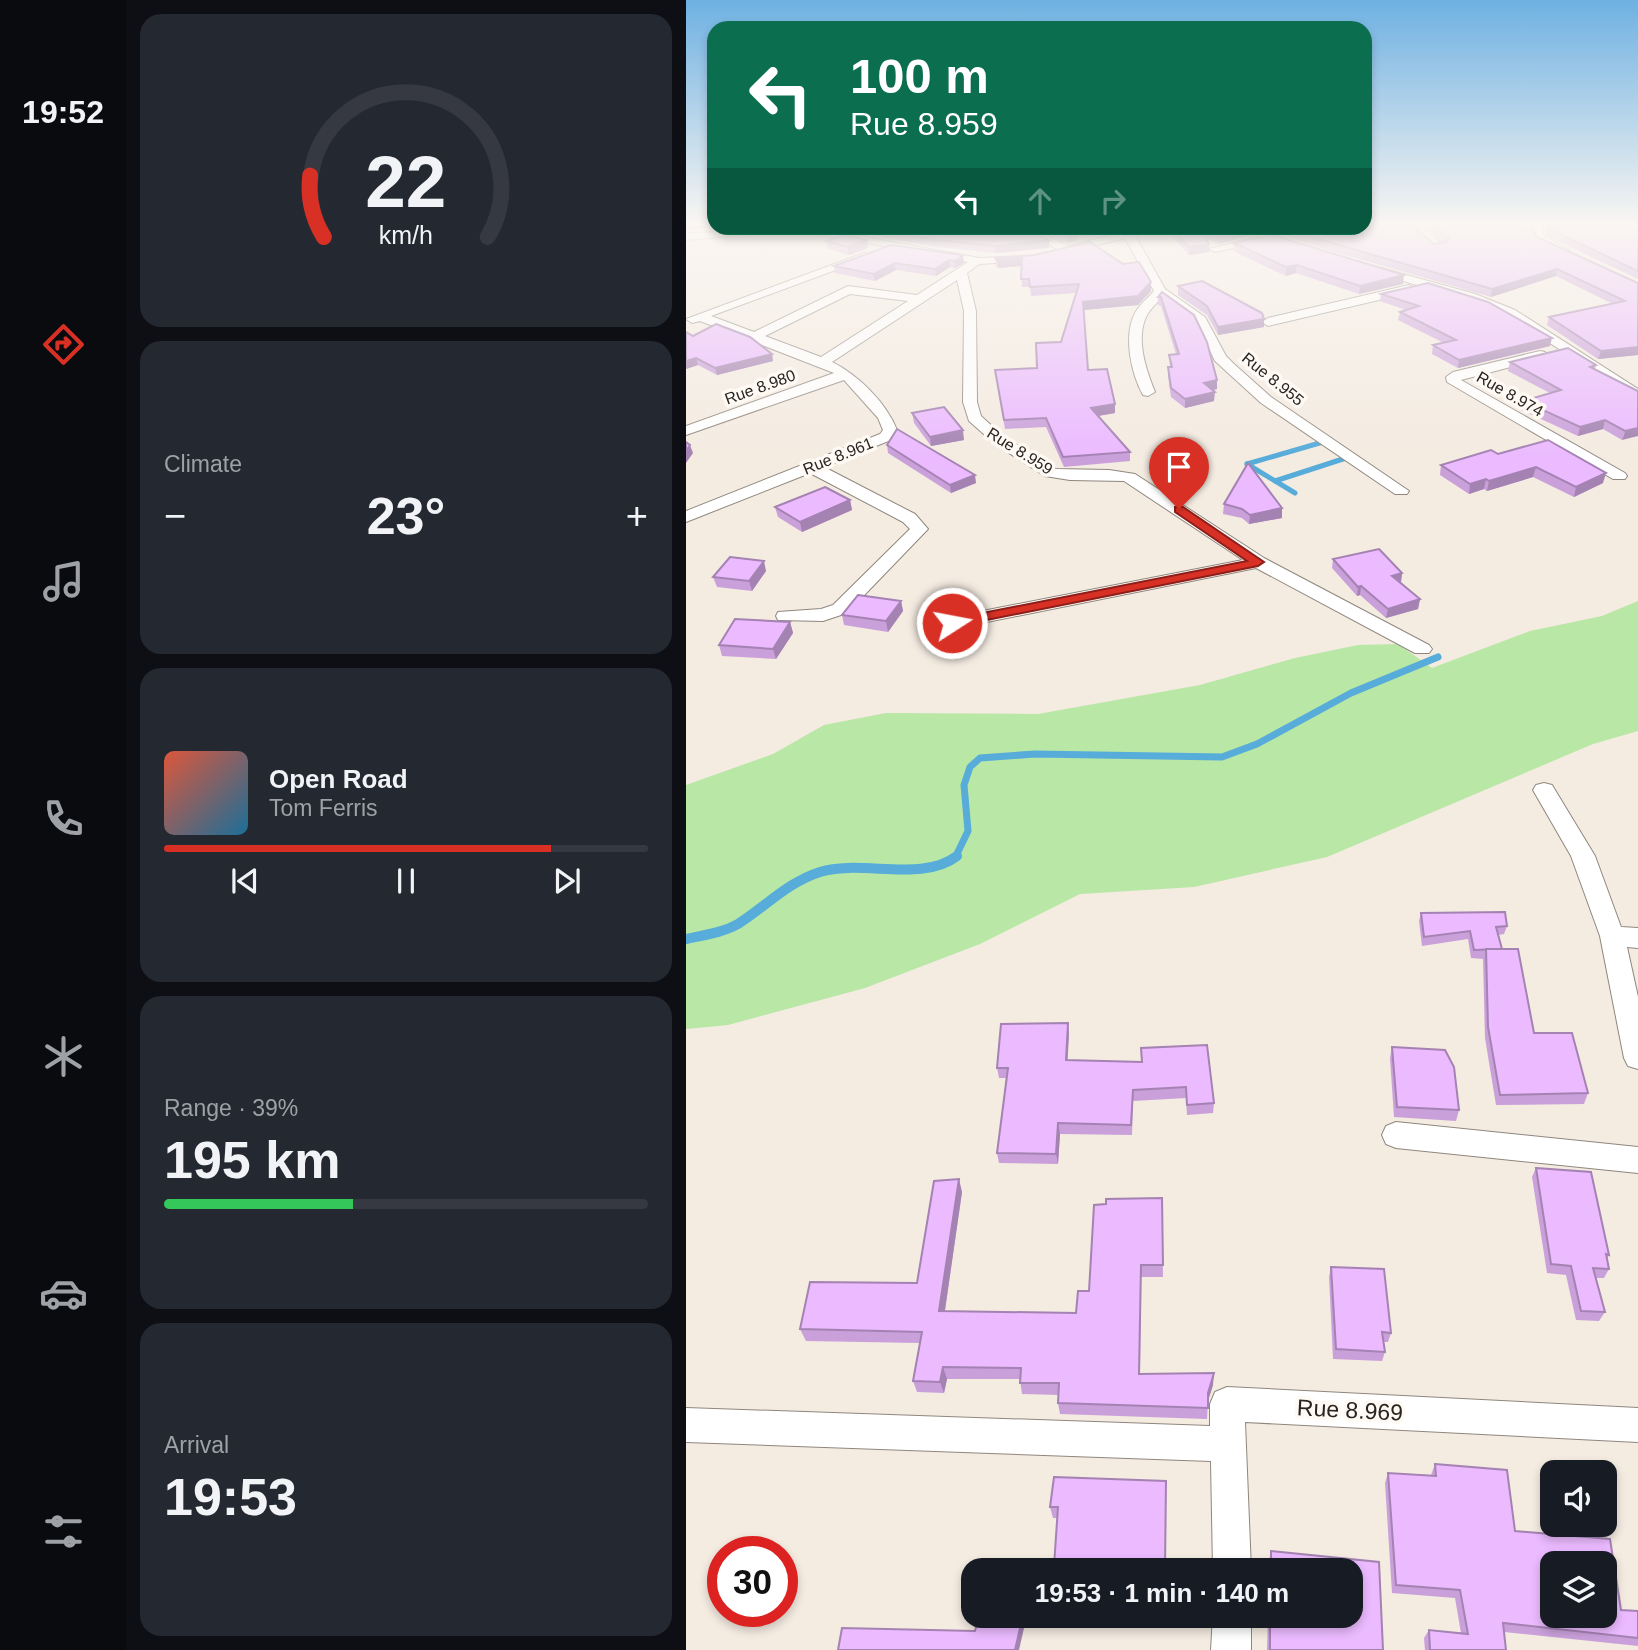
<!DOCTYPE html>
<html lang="en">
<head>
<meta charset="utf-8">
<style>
  body { margin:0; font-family:Arial,sans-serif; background:#242831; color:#f1f3f6; height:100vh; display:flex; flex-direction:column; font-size:26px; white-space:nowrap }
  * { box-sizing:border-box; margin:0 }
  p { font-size:23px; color:#9ea1a6 }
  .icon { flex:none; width:38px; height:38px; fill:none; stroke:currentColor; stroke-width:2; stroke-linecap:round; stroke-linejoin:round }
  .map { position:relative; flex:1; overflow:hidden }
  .panel { display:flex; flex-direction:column; gap:14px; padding:14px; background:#0d0f14; width:560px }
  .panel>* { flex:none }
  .hud { position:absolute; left:21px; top:21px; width:665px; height:214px; border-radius:21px; box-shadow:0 4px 10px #0003; background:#0b6e4f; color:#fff; overflow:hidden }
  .fabs { position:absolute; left:854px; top:1460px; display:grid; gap:14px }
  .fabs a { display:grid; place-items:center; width:77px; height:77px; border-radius:14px; background:#171b24; box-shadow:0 4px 10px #0003; font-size:35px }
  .speed { position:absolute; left:21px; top:1536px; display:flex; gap:14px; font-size:35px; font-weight:700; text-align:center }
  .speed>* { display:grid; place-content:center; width:91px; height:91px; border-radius:50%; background:#171b24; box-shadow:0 4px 10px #0003; line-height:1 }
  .speed .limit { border:10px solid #d22; background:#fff; color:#111 }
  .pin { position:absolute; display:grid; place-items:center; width:60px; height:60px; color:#fff; margin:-72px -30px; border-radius:50% 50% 50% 0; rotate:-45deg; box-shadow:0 0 7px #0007 }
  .pin .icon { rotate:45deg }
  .me { position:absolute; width:77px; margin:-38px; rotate:79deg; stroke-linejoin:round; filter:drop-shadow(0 0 5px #0008) }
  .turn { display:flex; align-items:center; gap:24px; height:147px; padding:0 28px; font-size:32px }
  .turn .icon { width:91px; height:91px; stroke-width:2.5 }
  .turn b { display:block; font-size:49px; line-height:60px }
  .lanes { display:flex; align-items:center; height:66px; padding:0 28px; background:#0003; justify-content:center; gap:35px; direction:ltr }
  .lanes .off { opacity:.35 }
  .big { font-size:52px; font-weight:700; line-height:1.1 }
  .panel .tile { flex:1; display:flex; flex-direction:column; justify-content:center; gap:10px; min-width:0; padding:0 24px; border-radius:21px; background:#242831 }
  .panel .dial { align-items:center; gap:0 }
  .dial svg { height:182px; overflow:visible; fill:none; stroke:#363941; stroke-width:7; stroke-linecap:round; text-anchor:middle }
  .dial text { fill:#f1f3f6; stroke:none }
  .song { display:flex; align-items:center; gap:21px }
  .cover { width:84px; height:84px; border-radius:10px; background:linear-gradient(135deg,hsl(10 70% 55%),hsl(200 70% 35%)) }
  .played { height:7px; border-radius:4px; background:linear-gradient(90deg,#d93025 80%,#363941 80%) }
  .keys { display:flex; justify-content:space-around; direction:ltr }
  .heat { display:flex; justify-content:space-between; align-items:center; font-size:38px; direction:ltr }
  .charge { height:10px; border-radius:5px; background:linear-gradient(90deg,#34c759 39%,#363941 0) }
  .trip { position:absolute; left:275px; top:1558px; width:402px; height:70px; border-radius:21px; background:#171b24; box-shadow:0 4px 10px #0003; font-weight:700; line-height:70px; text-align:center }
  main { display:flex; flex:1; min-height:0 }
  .dock { display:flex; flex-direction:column; width:126px; justify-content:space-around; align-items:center; background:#090b0e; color:#9ea1a6 }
  .dock .icon { width:49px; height:49px }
  .dock .current { color:#d93025 }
  .dock b { font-size:32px; color:#f1f3f6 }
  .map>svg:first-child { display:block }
  .green { fill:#b8e7a6 }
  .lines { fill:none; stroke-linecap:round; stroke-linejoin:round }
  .stream-far2 { stroke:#57acda; stroke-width:5 }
  .stream-far1 { stroke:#57acda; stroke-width:7 }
  .stream { stroke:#57acda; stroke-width:10 }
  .minor-casing { stroke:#8f877e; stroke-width:2 }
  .minor { fill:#fff; fill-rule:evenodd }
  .wall { fill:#caa0db }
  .shaded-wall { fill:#a482b2 }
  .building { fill:#ebbaff; stroke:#a482b2; stroke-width:2; fill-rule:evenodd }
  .route { fill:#d93025; stroke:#8d1f18; stroke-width:2 }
  .labels { text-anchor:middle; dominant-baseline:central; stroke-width:7; stroke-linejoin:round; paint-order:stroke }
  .far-street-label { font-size:16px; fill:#282521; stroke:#fef9f3 }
  .near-street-label { font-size:23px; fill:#282521; stroke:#fef9f3 }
</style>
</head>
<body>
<main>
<nav class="dock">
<b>19:52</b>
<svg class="icon current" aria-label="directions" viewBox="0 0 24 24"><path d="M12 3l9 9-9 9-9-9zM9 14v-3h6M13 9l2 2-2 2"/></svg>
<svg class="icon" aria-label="music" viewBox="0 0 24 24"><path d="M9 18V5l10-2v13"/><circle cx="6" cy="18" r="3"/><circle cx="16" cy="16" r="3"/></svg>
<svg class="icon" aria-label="phone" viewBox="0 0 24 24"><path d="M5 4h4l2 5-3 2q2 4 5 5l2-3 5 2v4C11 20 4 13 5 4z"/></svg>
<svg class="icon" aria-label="climate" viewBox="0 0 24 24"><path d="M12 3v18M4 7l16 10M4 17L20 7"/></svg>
<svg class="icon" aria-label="car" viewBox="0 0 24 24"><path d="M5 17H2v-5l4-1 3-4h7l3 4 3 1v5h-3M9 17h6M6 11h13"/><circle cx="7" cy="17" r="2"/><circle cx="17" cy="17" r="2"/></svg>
<svg class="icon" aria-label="filters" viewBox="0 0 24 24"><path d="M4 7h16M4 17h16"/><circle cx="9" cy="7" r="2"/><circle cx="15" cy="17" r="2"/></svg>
</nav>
<section class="panel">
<div class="tile dial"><svg viewBox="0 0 100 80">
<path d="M14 69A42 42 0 1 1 86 69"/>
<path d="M14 69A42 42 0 0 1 8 42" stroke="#d93025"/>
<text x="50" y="56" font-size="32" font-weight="700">22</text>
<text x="50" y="72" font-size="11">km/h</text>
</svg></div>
<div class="tile"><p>Climate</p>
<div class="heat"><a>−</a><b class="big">23°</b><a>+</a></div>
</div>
<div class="tile">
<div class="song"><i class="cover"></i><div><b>Open Road</b><p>Tom Ferris</p></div></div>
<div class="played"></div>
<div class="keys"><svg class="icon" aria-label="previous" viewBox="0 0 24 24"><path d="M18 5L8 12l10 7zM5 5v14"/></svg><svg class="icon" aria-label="pause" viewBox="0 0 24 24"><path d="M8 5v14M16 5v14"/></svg><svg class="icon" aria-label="next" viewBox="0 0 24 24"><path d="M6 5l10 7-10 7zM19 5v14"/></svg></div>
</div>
<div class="tile"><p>Range · 39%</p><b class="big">195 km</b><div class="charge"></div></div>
<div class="tile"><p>Arrival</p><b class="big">19:53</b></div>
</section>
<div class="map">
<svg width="952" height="1650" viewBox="0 0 952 1650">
  <rect width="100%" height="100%" fill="#f4ebe1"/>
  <path class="green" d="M952,601V731L907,744L641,857L508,887L394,894L294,944L179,988L42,1025L0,1029V785L87,754L138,725L200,713L352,714L514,685L609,658L672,645L712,644L746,668L844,631L916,616Z"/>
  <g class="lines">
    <g class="stream-far2">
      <path d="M561,464L637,442"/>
      <path d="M561,464L609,493"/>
      <path d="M589,481L660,458"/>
    </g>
    <path class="stream-far1" d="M269,858L282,831L278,785L284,767L294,758L349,754L536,757L571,744L665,693L752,657"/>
    <path class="stream" d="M0,939C18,935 36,933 52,924C79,907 102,882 134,872C175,859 236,883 271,856"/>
    <g class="minor-casing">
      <g id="minor">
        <path d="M722,226H734L759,247L749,249Z"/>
        <path d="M847,226H857V235L883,250V254C871,255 853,245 846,236Z"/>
        <path d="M75,228H129L293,258L342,256L344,258L338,261L293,264L281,273L290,311L291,402L295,416L319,438L370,469L423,470L449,474L578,558L743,645L746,649L743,653H729L570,568L266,629L259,627L257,623L266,617L557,560L438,481L384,480L359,476L309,444L283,421L277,402L278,311L271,280L146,362C172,375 200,402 211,430L205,440L138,467L229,514L242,529L161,613L137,621L92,620L90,616L92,612L135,609L147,605L224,529L217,522L124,473L0,522V511L194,434L197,430L192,418L158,380L0,435V426L148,373L14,321L6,323L0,319L178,253L182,254V258L25,316L68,332L162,286L231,295L282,262L111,230L0,240V234ZM164,294L222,301L135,357L79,336Z"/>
        <path d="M334,228H346L382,246L453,228H469L468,230L449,235L479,289L519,317L540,356L548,364L585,397L723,491L721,494H709L575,403L529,361L510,322L476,297C471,303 465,308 461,315C449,338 460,370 469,392L462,396L457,395C445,373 437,336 449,313C454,304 462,298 468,291L439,238L375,254L371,253V249Z"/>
        <path d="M557,228H571L618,246L612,249L581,239L580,241L529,252L523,249L574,236Z"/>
        <path d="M688,266L789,294L829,310L952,389V399L821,316L781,300L684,271L682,269Z"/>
        <path d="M723,285L729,289L727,292L582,326L576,322L582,318Z"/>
        <path d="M854,351L859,352V358L775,380L939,473L941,476L939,479H927L761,382L760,377L767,372Z"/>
        <path d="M858,783L866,785L909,856L935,927L952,928V948L941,947L952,997V1069L942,1066L938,1058L914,936L885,856L847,790L850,785Z"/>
        <path d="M710,1122L952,1147V1173L710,1148L700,1144L696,1135L700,1126Z"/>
        <path d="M541,1387L952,1408V1442L559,1422L565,1570H527L525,1461L0,1442V1408L524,1426V1404L529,1392Z"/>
        <path d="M527,1615H565V1650H525Z"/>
      </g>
    </g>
    <use href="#minor" class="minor"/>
  </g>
  <g class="wall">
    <path d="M738,226H845L851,237L952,283V355L912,359L861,325L863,317L927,304L870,276L805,297L632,247L577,228H679L748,244L757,243Z"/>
    <path d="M859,226H952V279L861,236Z"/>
    <path d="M181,228H340L363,240V248L310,253L250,247L182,234Z"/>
    <path d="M351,228H443L391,237V241L382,243Z"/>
    <path d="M479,228H567V235L532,244L521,238L523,245V252L503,255Z"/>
    <path d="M181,240L182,248L163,255L142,249L141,241Z"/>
    <path d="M548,243L717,284L673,294L610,273L600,276L547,251Z"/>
    <path d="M205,245L278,263L269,268L264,267L250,276L210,270L189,281L149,273L148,266Z"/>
    <path d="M309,258L465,282V291L452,305L398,310L402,370L429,404V413L412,416L444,452V461L378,467L360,427L319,429L309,370L351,368L375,342L390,293L345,296L344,287H336L335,266L312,268L310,266Z"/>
    <path d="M492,286L578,319V327L532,335L521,315L492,295Z"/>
    <path d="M476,292L531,380V389L527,390L528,401L499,408L485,397L482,376V367H484L483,355L490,354L475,306L472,305V297Z"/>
    <path d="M695,294L864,346L772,368L746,354L747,345L758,343L712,320L714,312L720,310L694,301Z"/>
    <path d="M7,336L86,354L87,361L31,375L12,365L0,369Z"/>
    <path d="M824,362L910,365L909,369L952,391L936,440L917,429L892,436L835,410L837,401L864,393L822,371Z"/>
    <path d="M226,413L278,440L245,446L228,423Z"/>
    <path d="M201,445L290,483L265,493L202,453Z"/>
    <path d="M812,454L917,483L888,497L847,477L801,491L798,489L783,494L754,475L755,465Z"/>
    <path d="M164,500L166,510L116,532L92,517L89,507Z"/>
    <path d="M538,504L596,508V518L563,524L556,518L537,514Z"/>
    <path d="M647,559L716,573L715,582L734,599L732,609L700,618L674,595L671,596L646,568Z"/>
    <path d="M80,571L66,591L31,587L27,577Z"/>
    <path d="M215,601L217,611L202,632L158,625L156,615Z"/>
    <path d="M104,622L107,633L90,659L36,656L33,645Z"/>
    <path d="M735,913L821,926L818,934L812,935L816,949L848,1033L902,1093L898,1104L810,1105L799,1038L797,959L785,958L782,939L736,946L733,921Z"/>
    <path d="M383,1033L381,1060L455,1062L528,1103L527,1113L501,1115L500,1098L447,1101L446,1135L374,1134L372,1164L313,1163L311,1153L320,1078H313L311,1068Z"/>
    <path d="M706,1047L773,1110L770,1121L708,1117L704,1058Z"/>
    <path d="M850,1168L923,1255L921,1259L923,1269L918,1278H910L919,1312L913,1321L890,1320L880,1275L861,1273L846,1177Z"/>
    <path d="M276,1192L259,1311L390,1313L403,1291L420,1204L476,1198L477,1277H455L454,1374L527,1385L522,1401L521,1419L374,1414L372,1403L373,1395L336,1394L334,1379H261L258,1393L231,1392L227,1381L234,1343L120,1341L114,1329L231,1283Z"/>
    <path d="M645,1267L705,1333L702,1342H698L699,1352L696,1361L647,1359L643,1277Z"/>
    <path d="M749,1464L829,1531L935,1610L952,1611V1646L818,1632L820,1650H739L738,1638L743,1630L775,1633L769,1598L706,1593L699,1483L702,1473L745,1475Z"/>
    <path d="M480,1481L479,1570H369L368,1566L371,1518H367L364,1507Z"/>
    <path d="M585,1551L693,1562L697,1650H581L582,1615H665V1570H582L583,1561Z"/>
  </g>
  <g class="shaded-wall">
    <path d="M0,226H22V227L0,231Z"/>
    <path d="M403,228H443L391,237V241L382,243V236L386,231Z"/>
    <path d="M567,228V235L532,244L533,237Z"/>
    <path d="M181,240L182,248L163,255L161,247Z"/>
    <path d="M363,240V248L310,253L309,246Z"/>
    <path d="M523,245V252L503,255V247Z"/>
    <path d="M277,255L278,263L269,268V261Z"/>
    <path d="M336,258V266L312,268L311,260Z"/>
    <path d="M263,260L264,267L250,276L249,269Z"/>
    <path d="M209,263L210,270L189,281L188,274Z"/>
    <path d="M611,265L610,273L600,276V267Z"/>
    <path d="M871,269L870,276L805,297L806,289Z"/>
    <path d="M718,275L717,284L673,294L674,286Z"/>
    <path d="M465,282V291L452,305L397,310V302Z"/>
    <path d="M578,319V327L532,335V327Z"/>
    <path d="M866,338L864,346L772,368L773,360Z"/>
    <path d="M952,347V355L912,359L915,351Z"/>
    <path d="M86,354L87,361L31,375L29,368Z"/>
    <path d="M10,358L12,365L0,369V361Z"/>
    <path d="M531,380V389L518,392V383Z"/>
    <path d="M529,392L528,401L499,408V399Z"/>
    <path d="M429,404V413L406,417L405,408Z"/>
    <path d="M919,420L917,429L892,436L894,427Z"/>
    <path d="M952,428V436L936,440L939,431Z"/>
    <path d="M277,430L278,440L245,446L244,437Z"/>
    <path d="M4,445L7,453L0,463V451Z"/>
    <path d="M850,467L847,477L801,491L803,481Z"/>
    <path d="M920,473L917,483L888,497L890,487Z"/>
    <path d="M289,475L290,483L265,493L264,485Z"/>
    <path d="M800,479L798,489L783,494L784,484Z"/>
    <path d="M164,500L166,510L116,532L114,522Z"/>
    <path d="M596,508V518L563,524L564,515Z"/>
    <path d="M78,561L80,571L66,591L63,581Z"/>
    <path d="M716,573L715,582L706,576Z"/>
    <path d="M675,586L674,595L671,596L672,587Z"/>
    <path d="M734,599L732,609L700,618L702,609Z"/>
    <path d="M215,601L217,611L202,632L200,621Z"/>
    <path d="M104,622L107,633L90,659L87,649Z"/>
    <path d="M382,1023L383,1033L381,1071L380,1060Z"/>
    <path d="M372,1123L374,1134L372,1164L370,1154Z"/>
    <path d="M273,1179L276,1192L257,1323L253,1311Z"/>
    <path d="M257,1367L261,1379L258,1393L254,1382Z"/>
    <path d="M528,1373L527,1385L521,1404L522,1393Z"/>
    <path d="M337,1615H341L333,1650H329Z"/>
  </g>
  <g class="building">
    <path d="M679,226H727L748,244L761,242L763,239L747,226H845L851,237L952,283V347L915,351L863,317L939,301L871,269L806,289L632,239L598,228H679Z"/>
    <path d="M862,226H952V271L863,229Z"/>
    <path d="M185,228H340L363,240L309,246L249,240Z"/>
    <path d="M365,228H403L386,231L391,234L382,236Z"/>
    <path d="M486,228H567L533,237L517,229L523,245L503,247Z"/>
    <path d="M158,235L181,240L161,247L141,241Z"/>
    <path d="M586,235L718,275L674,286L611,265L600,267L548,243Z"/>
    <path d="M404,242L437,264L453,262L465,282L452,296L397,302L402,370L421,369L429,404L405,408L444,452L377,457L360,418L318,420L309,370L351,368L350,343L375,342L393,284L344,287L343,279H335L336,258L311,260L309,258L348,255Z"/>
    <path d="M205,245L277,255L269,261L263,260L249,269L209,263L188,274L148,266Z"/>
    <path d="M516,281L576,313L578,319L532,327L521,306L492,286Z"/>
    <path d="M742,283L802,302L866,338L773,360L747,345L770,340L714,312L733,306L695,294Z"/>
    <path d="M476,292L508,315L521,342L531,380L518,383L529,392L499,399L485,388L482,367H486L483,355L493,354L475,297H472Z"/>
    <path d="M30,324L64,337L86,354L29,368L10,358L0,361V332L7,336Z"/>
    <path d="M882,348L910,365L904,367L952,391V428L939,431L919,420L894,427L837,401L875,390L824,362Z"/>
    <path d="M258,407L277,430L244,437L226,413Z"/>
    <path d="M211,429L289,475L264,485L201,445Z"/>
    <path d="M862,440L920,473L890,487L850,467L803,481L800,479L784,484L755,465L805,450L812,454Z"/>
    <path d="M0,442L4,445L0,451Z"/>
    <path d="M562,463L596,508L564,515L556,509L538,504Z"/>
    <path d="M139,487L164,500L114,522L89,507Z"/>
    <path d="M693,549L716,573L706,576L734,599L702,609L675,586L672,587L647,559Z"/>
    <path d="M44,557L78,561L63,581L27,577Z"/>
    <path d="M172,595L215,601L200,621L156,615Z"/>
    <path d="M49,619L104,622L87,649L33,645Z"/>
    <path d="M819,912L821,926L810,927L816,949L788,950L784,931L738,937L735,913Z"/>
    <path d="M800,949H832L848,1033H886L902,1093L814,1095L802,1027Z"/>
    <path d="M382,1023L380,1060L456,1062L455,1048L521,1045L528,1103L501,1105L500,1087L447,1090L445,1125L372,1123L370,1154L311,1153L322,1068H311L315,1024Z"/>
    <path d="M706,1047L759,1050L768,1067L773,1110L711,1107Z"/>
    <path d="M850,1168L905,1172L923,1255L920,1254L923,1269L907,1268L919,1312L895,1311L885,1266L865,1264Z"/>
    <path d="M273,1179L253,1311L390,1313L392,1291H403L408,1205L420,1204V1199L476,1198L477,1265H455L453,1374L528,1373L522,1393V1408L372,1403L373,1383H334L335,1368L257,1367L254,1382L227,1381L236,1332L114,1329L124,1282L231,1283L248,1181Z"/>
    <path d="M645,1267L698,1269L705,1333L696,1332L699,1352L650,1349Z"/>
    <path d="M749,1464L821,1470L829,1531L924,1539L935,1610L952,1611V1638L817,1623L820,1650H744L743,1630L782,1634L774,1590L710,1585L702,1473L750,1476ZM866,1563H919V1615H866Z"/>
    <path d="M368,1477L480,1481L479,1568L368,1566L372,1507H364Z"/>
    <path d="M585,1551L693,1562L697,1650H584V1615H665V1570H585Z"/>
    <path d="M293,1615H337L329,1650H152L156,1628L289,1631Z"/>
  </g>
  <linearGradient id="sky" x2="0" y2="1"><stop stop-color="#6eb1e2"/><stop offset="0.49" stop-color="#faf6f2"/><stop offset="1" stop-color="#faf6f2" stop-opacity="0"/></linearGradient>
  <rect width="952" height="457" fill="url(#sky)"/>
  <path class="route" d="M489,507H497L578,562L572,566L266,627L259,623L266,619L561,561L489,512Z"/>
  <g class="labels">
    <g class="far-street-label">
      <text transform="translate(587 379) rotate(39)">Rue 8.955</text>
      <text transform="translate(74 387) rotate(-20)">Rue 8.980</text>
      <text transform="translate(824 394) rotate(30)">Rue 8.974</text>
      <text transform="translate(334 451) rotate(32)">Rue 8.959</text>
      <text transform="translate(152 456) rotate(-22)">Rue 8.961</text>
    </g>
    <g class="near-street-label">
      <text transform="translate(664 1410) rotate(3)">Rue 8.969</text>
    </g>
  </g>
</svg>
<div class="fabs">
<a><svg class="icon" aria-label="sound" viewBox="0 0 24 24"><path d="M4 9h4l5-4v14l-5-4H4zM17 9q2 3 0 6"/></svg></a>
<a><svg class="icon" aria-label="layers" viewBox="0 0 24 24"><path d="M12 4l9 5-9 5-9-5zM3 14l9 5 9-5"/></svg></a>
</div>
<div class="speed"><div class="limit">30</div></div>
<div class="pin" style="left:493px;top:509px;background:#d93025"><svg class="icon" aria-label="arrive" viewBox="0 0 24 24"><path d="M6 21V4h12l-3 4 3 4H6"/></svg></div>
<svg class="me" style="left:266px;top:623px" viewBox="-20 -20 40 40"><circle r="17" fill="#d93025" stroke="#fff" stroke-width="3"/><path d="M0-11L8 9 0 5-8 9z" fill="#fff"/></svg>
<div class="trip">19:53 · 1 min · 140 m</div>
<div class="hud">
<div class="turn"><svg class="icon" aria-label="left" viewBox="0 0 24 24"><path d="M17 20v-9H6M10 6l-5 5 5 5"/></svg><div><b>100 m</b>Rue 8.959</div></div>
<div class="lanes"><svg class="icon" aria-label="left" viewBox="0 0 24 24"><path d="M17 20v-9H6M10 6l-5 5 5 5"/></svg><svg class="icon off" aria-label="ahead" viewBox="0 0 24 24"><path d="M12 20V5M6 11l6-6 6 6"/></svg><svg class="icon off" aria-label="right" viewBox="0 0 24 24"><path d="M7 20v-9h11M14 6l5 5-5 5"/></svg></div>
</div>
</div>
</main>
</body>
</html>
